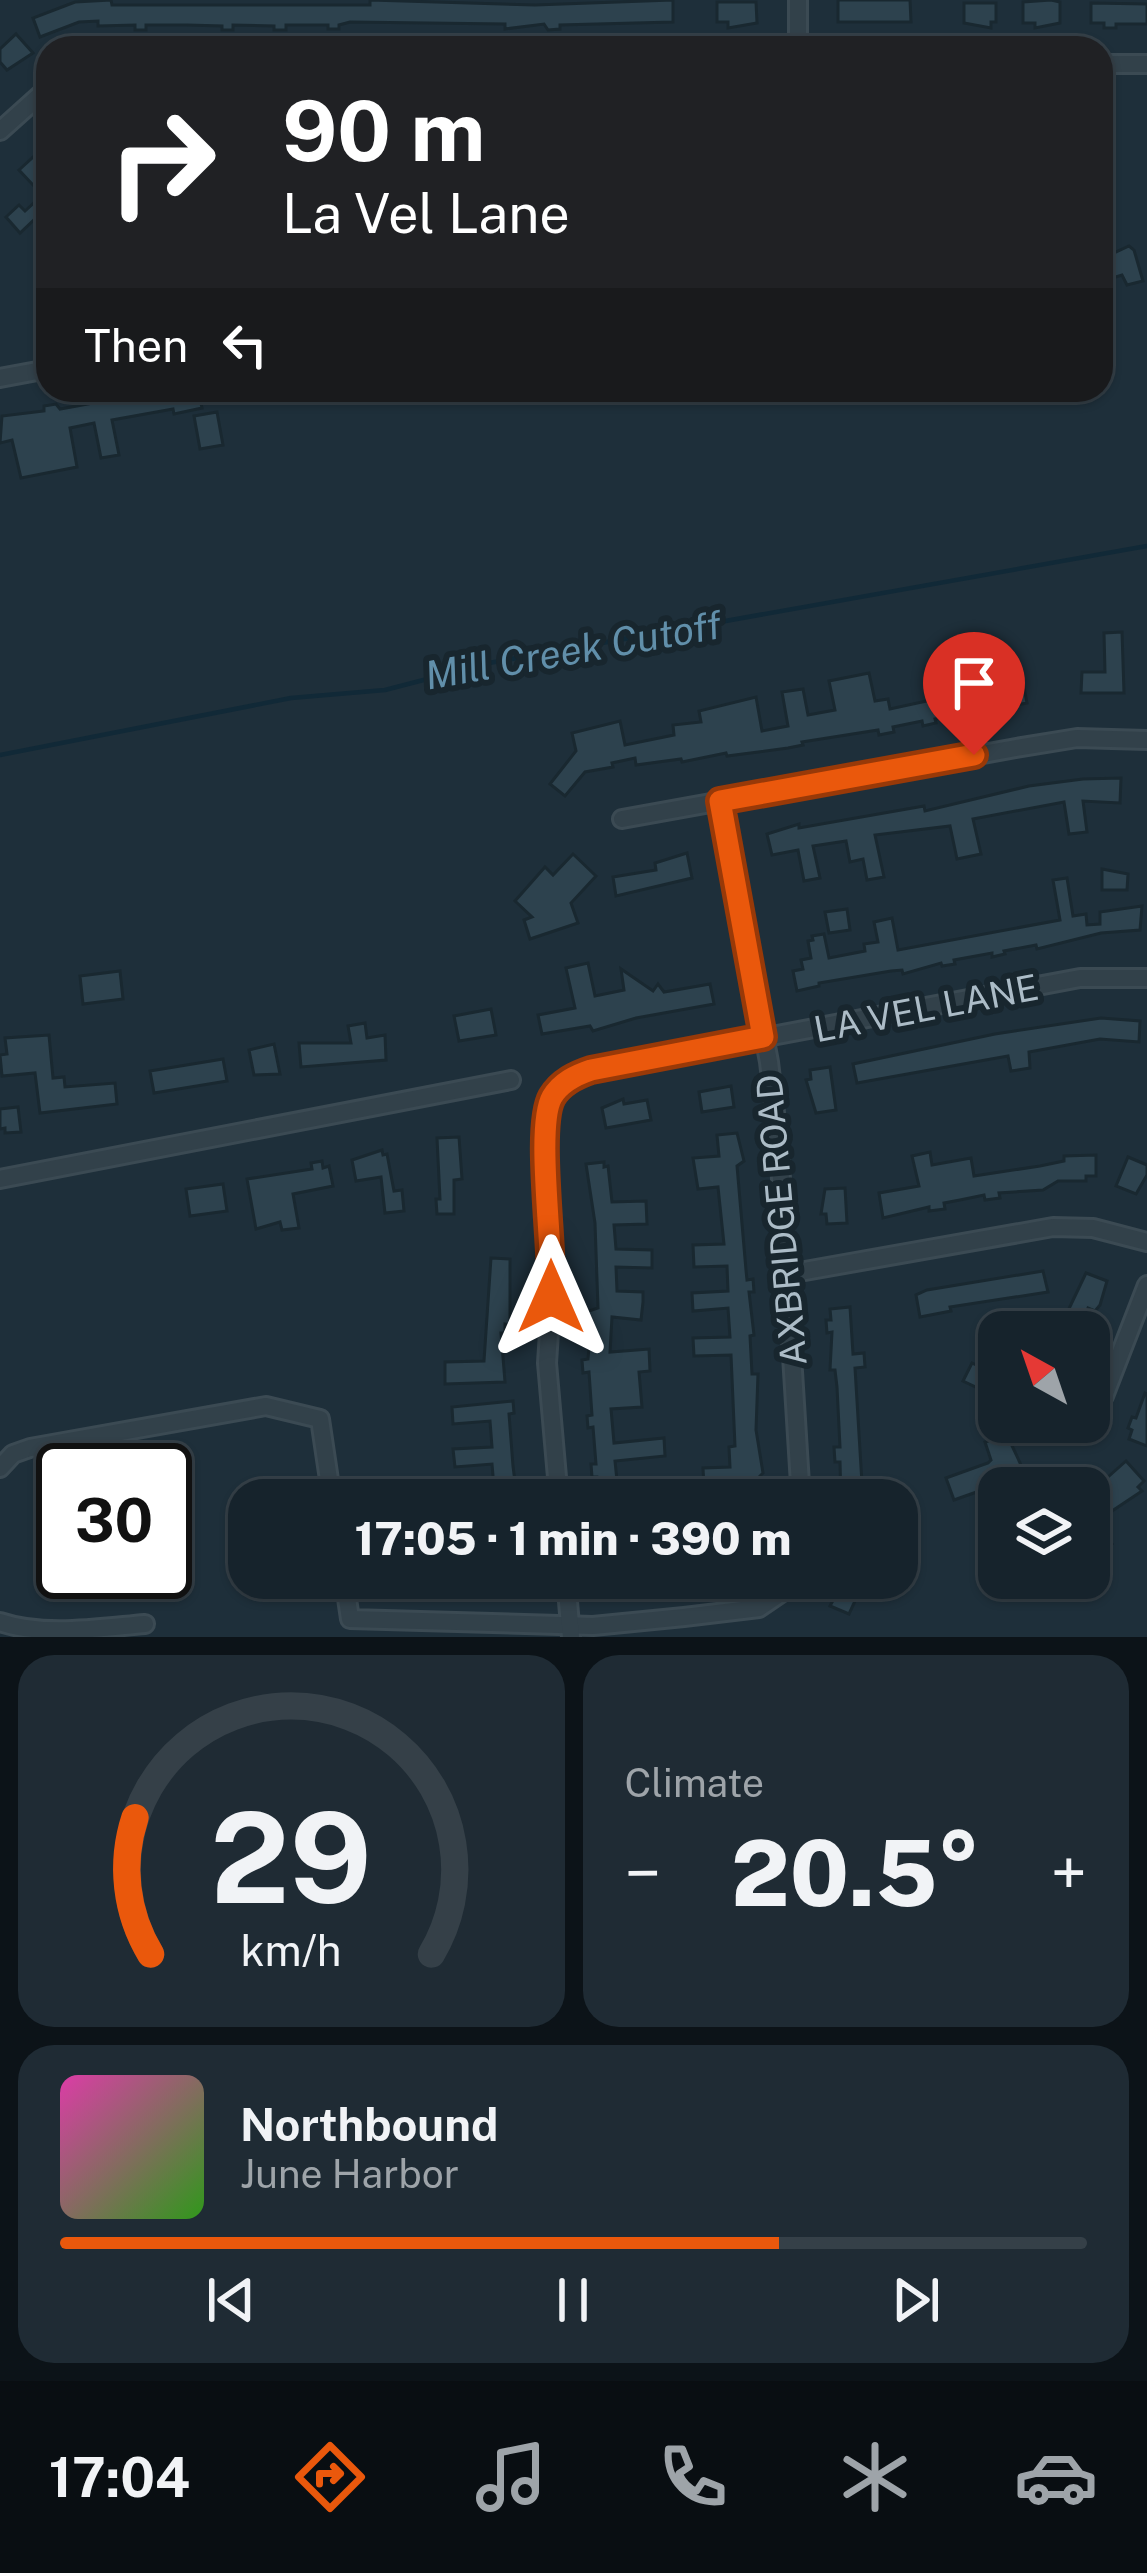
<!DOCTYPE html>
<html lang="en">
<head>
<meta charset="utf-8">
<style>
  body { margin:0; font-family:"Public Sans",sans-serif; background:#1f2b34; color:#f1f3f6; height:100vh; display:flex; flex-direction:column; font-size:45px; white-space:nowrap }
  * { box-sizing:border-box; margin:0 }
  p { font-size:39px; color:#9ea4a9 }
  .icon { flex:none; width:66px; height:66px; fill:none; stroke:currentColor; stroke-width:2; stroke-linecap:round; stroke-linejoin:round }
  .map { position:relative; height:1637px; overflow:hidden }
  .panel { display:flex; flex-direction:column; gap:18px; padding:18px; background:#0c1318; flex:1 }
  .panel>* { flex:none }
  .hud { position:absolute; left:36px; top:36px; width:1077px; height:366px; border-radius:36px; box-shadow:0 3px 9px #0004,0 0 0 3px #354048; background:#202124; color:#fff; overflow:hidden }
  .needle { width:78px; rotate:320deg }
  .controls { position:absolute; left:978px; top:1311px; display:grid; gap:24px }
  .controls a { display:grid; place-items:center; width:132px; height:132px; border-radius:24px; background:#16232c; box-shadow:0 3px 9px #0004,0 0 0 3px #354048; font-size:60px }
  .speed { position:absolute; left:36px; top:1443px; display:flex; gap:24px; font-size:60px; font-weight:700; text-align:center }
  .speed>* { display:grid; place-content:center; width:156px; height:156px; border-radius:50%; background:#16232c; box-shadow:0 3px 9px #0004,0 0 0 3px #354048; line-height:1 }
  .speed .limit { border:6px solid #111; border-radius:18px; background:#fff; color:#111 }
  .pin { position:absolute; display:grid; place-items:center; width:102px; height:102px; color:#fff; margin:-123px -51px; border-radius:50% 50% 50% 0; rotate:-45deg; box-shadow:0 0 12px #0007 }
  .pin .icon { rotate:45deg }
  .me { position:absolute; width:132px; margin:-66px; rotate:0deg; stroke-linejoin:round; filter:drop-shadow(0 0 9px #0008) }
  .turn { display:flex; align-items:center; gap:42px; height:252px; padding:0 48px; font-size:54px }
  .turn .icon { width:156px; height:156px; stroke-width:2.5 }
  .turn b { display:block; font-size:84px; line-height:102px }
  .then { display:flex; align-items:center; height:114px; padding:0 48px; background:#0003; gap:24px; font-size:45px }
  .big { font-size:90px; font-weight:800; line-height:1.1 }
  .panel .card { flex:1; display:flex; flex-direction:column; justify-content:center; gap:18px; min-width:0; padding:0 42px; border-radius:36px; background:#1f2b34 }
  .panel .dial { align-items:center; gap:0 }
  .dial svg { height:312px; overflow:visible; fill:none; stroke:#354048; stroke-width:7; stroke-linecap:round; text-anchor:middle }
  .dial text { fill:#f1f3f6; stroke:none }
  .song { display:flex; align-items:center; gap:36px }
  .cover { width:144px; height:144px; border-radius:18px; background:linear-gradient(135deg,hsl(320 70% 55%),hsl(110 70% 35%)) }
  .played { height:12px; border-radius:6px; background:linear-gradient(90deg,#ea580c 70%,#354048 70%) }
  .keys { display:flex; justify-content:space-around; direction:ltr }
  .heat { display:flex; justify-content:space-between; align-items:center; font-size:66px; direction:ltr }
  .panel .tiles { flex:1; display:grid; gap:18px; grid-template-columns:1fr 1fr }
  .card:last-child { grid-column:span 2 }
  .trip { position:absolute; left:228px; top:1479px; width:690px; height:120px; border-radius:36px; background:#16232c; box-shadow:0 3px 9px #0004,0 0 0 3px #354048; font-weight:800; line-height:120px; text-align:center }
  .menu { display:flex; height:192px; justify-content:space-around; align-items:center; background:#090e12; color:#9ea4a9 }
  .menu .icon { width:84px; height:84px }
  .menu .current { color:#ea580c }
  .menu b { font-size:54px; color:#f1f3f6 }
  .map>svg:first-child { display:block }
  .lines { fill:none; stroke-linecap:round; stroke-linejoin:round }
  .stream { stroke:#112937; stroke-width:4.5 }
  .building { fill:#2d424e; stroke:#192830; stroke-width:3 }
  .street-casing { stroke:#3b4a53; stroke-width:22 }
  .street { stroke:#32414a; stroke-width:16 }
  .route-casing { stroke:#983908; stroke-width:30 }
  .route { stroke:#ea580c; stroke-width:21 }
  .labels { text-anchor:middle; dominant-baseline:central; stroke-width:12; stroke-linejoin:round; paint-order:stroke }
  .street-label { font-size:36px; fill:#acbcc7; stroke:#18262e }
  .water-label { font-size:39px; font-style:italic; fill:#618faa; stroke:#18262e }
</style>
</head>
<body>
<div class="map">
<svg width="1147" height="1637" viewBox="0 0 1147 1637">
  <rect width="100%" height="100%" fill="#1e2f3a"/>
  <g class="lines">
    <path class="stream" d="M0,755L291,698L385,690L489,663L1147,546"/>
  </g>
  <g class="building">
    <path d="M111,0L112,5H370V0L535,5L673,0V22L560,25V29L548,30L544,24L505,29V24L350,22L339,25V29H328V25H286V30H274V26L233,25V30H222V26L187,25H146V30H135V25L98,26V21L79,22L40,37L33,18L75,2Z"/>
    <path d="M838,0H910L911,22H838Z"/>
    <path d="M1051,0L1060,2V23L1035,28V23H1023V2Z"/>
    <path d="M717,2H756L757,23L728,28V22H717Z"/>
    <path d="M964,3H996V22H991V28L964,23Z"/>
    <path d="M1091,3L1147,4V24H1116V28H1104V23H1091Z"/>
    <path d="M16,34L33,53L7,70L0,62V49Z"/>
    <path d="M42,149L48,156V171L33,185L19,170Z"/>
    <path d="M48,190V232L36,218L20,233L6,217L19,205L25,211Z"/>
    <path d="M1129,246L1134,250L1143,281L1127,285L1122,275L1109,279L1103,258Z"/>
    <path d="M136,390H198L202,408L174,414L173,409L112,420L119,455L101,458L94,423L70,428L77,467L21,478L12,440L0,443L2,416L44,411V406L56,404L60,409L131,396L130,391Z"/>
    <path d="M217,412L223,445L200,449L194,416Z"/>
    <path d="M1122,632L1124,693H1081L1082,672H1105L1104,633Z"/>
    <path d="M869,673L875,701L888,699L890,709L991,687L990,679L1021,673L1027,703L935,719L936,723L923,726L922,721L893,727L894,732L879,735L878,730L802,742L803,745L788,748L727,756L726,753L682,762L681,759L636,765L635,758L612,763L613,767L585,772L565,796L550,784L576,751L572,733L620,721L625,745L674,735L673,725L701,722L699,711L756,697L762,731L788,726L782,692L803,689L808,715L835,710L829,681Z"/>
    <path d="M1121,778L1120,803L1083,801L1087,832L1069,834L1064,802L973,819L981,854L957,859L950,826L875,835L884,877L867,880L863,859L850,862L846,841L813,846L820,878L804,881L798,850L772,855L767,834L799,824V828L924,806L925,811L1029,786L1083,779Z"/>
    <path d="M687,853L692,878L616,896L613,877L656,870L655,863Z"/>
    <path d="M573,854L596,876L571,903L578,923L530,939L524,920L532,917L515,901L545,867L553,875Z"/>
    <path d="M1102,869L1128,874L1127,890H1102Z"/>
    <path d="M1067,878L1073,916L1086,914L1087,925L1100,924V912L1142,906L1140,930L1101,933L1037,949L1036,945L1004,951L1005,954L992,957V953L954,960L955,964L942,966L941,963L903,974L902,970L891,971L819,983V986L797,991L793,971L803,969L801,960L811,958L808,941L813,940L812,936L824,934L829,958L865,951L864,944L878,942L874,922L892,918L898,950L1060,920L1053,880Z"/>
    <path d="M847,909L850,930L829,933L825,912Z"/>
    <path d="M588,963L595,996L624,990L621,969L653,991L658,984L664,992L710,984L714,1004L636,1018L593,1031L590,1026L542,1034L538,1015L575,1008L566,968Z"/>
    <path d="M120,971L123,999L83,1004L80,976Z"/>
    <path d="M491,1009L496,1035L459,1041L454,1016Z"/>
    <path d="M1101,1018L1140,1021L1139,1042L1100,1039L1029,1052L1030,1068L1011,1071L1008,1056L857,1083L853,1064L995,1034Z"/>
    <path d="M365,1023L367,1038L385,1035L386,1060L301,1067L299,1043H351L348,1026Z"/>
    <path d="M49,1035L53,1078L64,1077L65,1087L115,1083L117,1104L40,1113L35,1073L2,1076L0,1055L7,1054L5,1038Z"/>
    <path d="M274,1044L280,1074L254,1075L249,1050Z"/>
    <path d="M223,1059L227,1081L154,1093L150,1071Z"/>
    <path d="M830,1067L836,1110L816,1113L806,1080L811,1079L810,1070Z"/>
    <path d="M731,1086L734,1107L702,1112L699,1092Z"/>
    <path d="M623,1099L624,1104L647,1100L651,1120L606,1128L602,1108Z"/>
    <path d="M18,1107L21,1132L5,1133V1128L0,1129V1109Z"/>
    <path d="M737,1133L744,1161L737,1166L746,1270L747,1280L753,1279L754,1292H749L754,1335L750,1336L752,1374H758L756,1430L763,1473L758,1478L759,1500H739L738,1486L704,1487L703,1468L730,1467L729,1447L735,1446L731,1355L694,1356L693,1338L730,1337L728,1308L693,1311L692,1293L728,1291L727,1266L694,1267L693,1245L724,1244L718,1187L698,1189L693,1158L719,1156L717,1135Z"/>
    <path d="M459,1137L462,1179L454,1180V1214H437L436,1199H440L437,1138Z"/>
    <path d="M382,1150L383,1155L387,1154L394,1191L402,1190L404,1211L385,1213L381,1177L356,1181L352,1160Z"/>
    <path d="M930,1152L932,1165L971,1158L974,1176L1040,1166L1064,1161V1156L1096,1155V1176H1086V1181H1058L1043,1190L999,1193L1000,1198L985,1200L984,1195L960,1200L944,1203L945,1209L929,1211V1207L883,1218L879,1193L919,1186L912,1156Z"/>
    <path d="M1128,1157L1147,1165V1175L1136,1194L1116,1186Z"/>
    <path d="M322,1161L323,1168L329,1166L333,1186L293,1194L299,1228L282,1230L280,1222L256,1229L247,1179L312,1169L311,1163Z"/>
    <path d="M604,1162V1167L608,1166L612,1202L646,1201L647,1224L614,1225L616,1249L652,1250V1268L616,1267L617,1291L643,1292V1302L641,1320L612,1317L610,1352L649,1349L650,1371L639,1372L642,1407L611,1409L614,1443L664,1438L665,1456L615,1461L619,1500H600L597,1477H592L591,1464H596L593,1427L588,1428L587,1416L592,1415L589,1372L583,1373L582,1360L588,1359L591,1324L586,1323V1312L598,1308L595,1223L586,1164Z"/>
    <path d="M223,1184L227,1211L190,1216L186,1189Z"/>
    <path d="M845,1188L847,1223L827,1224L826,1214H821L825,1189Z"/>
    <path d="M491,1258L510,1259V1325L505,1324V1333H501L505,1382L445,1384V1362L484,1361Z"/>
    <path d="M1043,1271L1048,1292L950,1307L951,1311L920,1317L916,1295L927,1290Z"/>
    <path d="M1086,1273L1107,1281L1100,1305L1095,1311L1088,1308L1082,1324L1065,1317Z"/>
    <path d="M850,1307L853,1354L864,1353L865,1367L855,1368L863,1500H841L840,1462H835L834,1447H840L837,1387L835,1370H830L832,1332L827,1333L826,1320H831L830,1309Z"/>
    <path d="M972,1363L999,1376V1398L963,1381Z"/>
    <path d="M1145,1393L1147,1394V1446L1129,1439L1132,1430L1128,1428L1132,1417L1136,1418Z"/>
    <path d="M513,1401L514,1413L509,1414L513,1466L515,1482H521L522,1497L495,1499L492,1464L455,1467L453,1449L492,1447L490,1421L453,1424L452,1407Z"/>
    <path d="M1007,1435L1021,1465L981,1478L985,1489L954,1500L946,1478L988,1463L991,1460L985,1442Z"/>
    <path d="M1126,1461L1144,1481L1138,1487L1142,1491L1112,1511L1096,1494L1102,1488L1099,1485Z"/>
    <path d="M669,1488V1500H627V1491Z"/>
    <path d="M1089,1513L1112,1544L1095,1557L1089,1550Z"/>
    <path d="M845,1578L862,1586L849,1614L830,1606Z"/>
  </g>
  <g class="lines">
    <g class="street-casing">
      <g id="street">
        <path d="M798,48V0"/>
        <path d="M1101,64H1147"/>
        <path d="M0,131L48,88"/>
        <path d="M1104,200L1105,64"/>
        <path d="M0,378L48,369"/>
        <path d="M720,801L769,1062L779,1147L801,1500"/>
        <path d="M622,819L1016,748L1077,738L1147,740"/>
        <path d="M0,1179L511,1080"/>
        <path d="M788,1274L1053,1227L1093,1228L1147,1242"/>
        <path d="M1089,1420L1104,1396L1147,1285"/>
        <path d="M0,1468L13,1454L30,1448L266,1406L320,1419L332,1500"/>
        <path d="M559,1500L547,1363L553,1272L544,1133C547,1099 559,1082 591,1070L1080,978H1147"/>
        <path d="M344,1578L350,1619L593,1626L684,1617L759,1608L784,1591L793,1578"/>
        <path d="M566,1578L571,1637"/>
        <path d="M0,1622C44,1637 99,1628 145,1624"/>
      </g>
    </g>
    <use href="#street" class="street"/>
  </g>
  <g class="lines">
    <g class="route-casing">
      <path id="route" d="M551,1297C554,1252 535,1127 552,1097C561,1082 576,1075 591,1070L763,1037L720,801L974,755"/>
    </g>
    <use href="#route" class="route"/>
  </g>
  <g class="labels">
    <g class="street-label">
      <text transform="translate(926 1008) rotate(-11)">LA VEL LANE</text>
      <text transform="translate(781 1220) rotate(-95)">AXBRIDGE ROAD</text>
    </g>
    <g class="water-label">
      <text transform="translate(573 650) rotate(-10)">Mill Creek Cutoff</text>
    </g>
  </g>
</svg>
<div class="controls">
<a><svg class="needle" viewBox="-14 -14 28 28"><path d="M0-13l5 13h-10z" fill="#e53935"/><path d="M0 13l5-13h-10z" fill="#9ea4a9"/></svg></a>
<a><svg class="icon" aria-label="layers" viewBox="0 0 24 24"><path d="M12 4l9 5-9 5-9-5zM3 14l9 5 9-5"/></svg></a>
</div>
<div class="speed"><div class="limit">30</div></div>
<div class="pin" style="left:974px;top:755px;background:#d93025"><svg class="icon" aria-label="arrive" viewBox="0 0 24 24"><path d="M6 21V4h12l-3 4 3 4H6"/></svg></div>
<svg class="me" style="left:551px;top:1297px" viewBox="-20 -20 40 40"><path d="M0-17L14 15 0 8-14 15z" fill="#ea580c" stroke="#fff" stroke-width="4"/></svg>
<div class="trip">17:05 · 1 min · 390 m</div>
<div class="hud">
<div class="turn"><svg class="icon" aria-label="right" viewBox="0 0 24 24"><path d="M7 20v-9h11M14 6l5 5-5 5"/></svg><div><b>90 m</b>La Vel Lane</div></div>
<div class="then">Then<svg class="icon" aria-label="left" viewBox="0 0 24 24"><path d="M17 20v-9H6M10 6l-5 5 5 5"/></svg></div>
</div>
</div>
<section class="panel">
<div class="tiles">
<div class="card dial"><svg viewBox="0 0 100 80">
<path d="M14 69A42 42 0 1 1 86 69"/>
<path d="M14 69A42 42 0 0 1 10 34" stroke="#ea580c"/>
<text x="50" y="56" font-size="32" font-weight="700">29</text>
<text x="50" y="72" font-size="11">km/h</text>
</svg></div>
<div class="card"><p>Climate</p>
<div class="heat"><a>−</a><b class="big">20.5°</b><a>+</a></div>
</div>
<div class="card">
<div class="song"><i class="cover"></i><div><b>Northbound</b><p>June Harbor</p></div></div>
<div class="played"></div>
<div class="keys"><svg class="icon" aria-label="previous" viewBox="0 0 24 24"><path d="M18 5L8 12l10 7zM5 5v14"/></svg><svg class="icon" aria-label="pause" viewBox="0 0 24 24"><path d="M8 5v14M16 5v14"/></svg><svg class="icon" aria-label="next" viewBox="0 0 24 24"><path d="M6 5l10 7-10 7zM19 5v14"/></svg></div>
</div>
</div>
</section>
<nav class="menu">
<b>17:04</b>
<svg class="icon current" aria-label="directions" viewBox="0 0 24 24"><path d="M12 3l9 9-9 9-9-9zM9 14v-3h6M13 9l2 2-2 2"/></svg>
<svg class="icon" aria-label="music" viewBox="0 0 24 24"><path d="M9 18V5l10-2v13"/><circle cx="6" cy="18" r="3"/><circle cx="16" cy="16" r="3"/></svg>
<svg class="icon" aria-label="phone" viewBox="0 0 24 24"><path d="M5 4h4l2 5-3 2q2 4 5 5l2-3 5 2v4C11 20 4 13 5 4z"/></svg>
<svg class="icon" aria-label="climate" viewBox="0 0 24 24"><path d="M12 3v18M4 7l16 10M4 17L20 7"/></svg>
<svg class="icon" aria-label="car" viewBox="0 0 24 24"><path d="M5 17H2v-5l4-1 3-4h7l3 4 3 1v5h-3M9 17h6M6 11h13"/><circle cx="7" cy="17" r="2"/><circle cx="17" cy="17" r="2"/></svg>
</nav>
</body>
</html>
